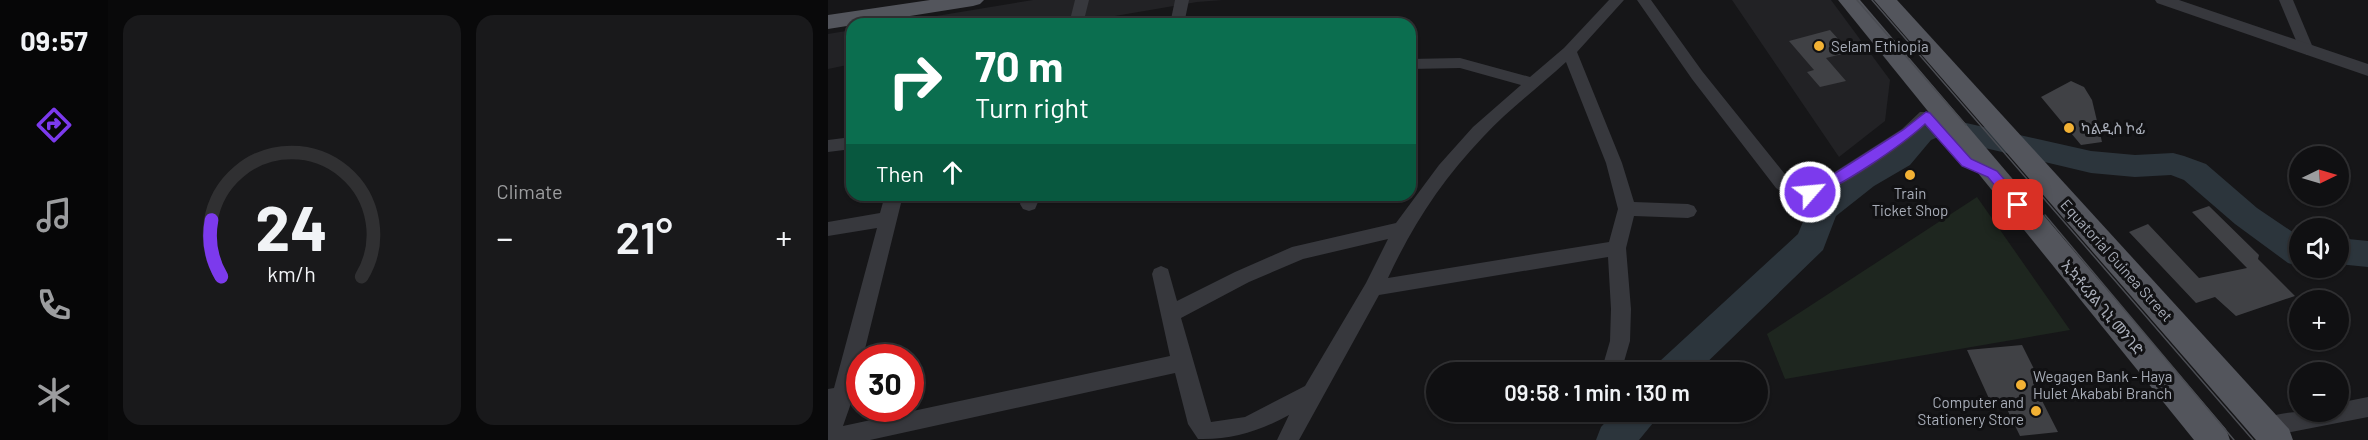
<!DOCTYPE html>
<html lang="en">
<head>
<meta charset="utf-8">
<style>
  body { margin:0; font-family:Barlow,"Noto Sans Ethiopic",sans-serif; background:#19191b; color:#f1f3f6; height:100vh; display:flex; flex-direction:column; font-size:22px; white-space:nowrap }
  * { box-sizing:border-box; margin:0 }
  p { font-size:20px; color:#9c9d9f }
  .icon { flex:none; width:33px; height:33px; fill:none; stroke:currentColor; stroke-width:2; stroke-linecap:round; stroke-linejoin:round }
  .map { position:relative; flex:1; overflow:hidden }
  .details { display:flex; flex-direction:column; gap:15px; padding:15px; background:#09090a; width:720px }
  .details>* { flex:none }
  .guide { position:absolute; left:18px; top:18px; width:570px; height:183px; border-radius:18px; box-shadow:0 2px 4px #0004,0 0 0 2px #303032; background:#0b6e4f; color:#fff; overflow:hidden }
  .needle { width:39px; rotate:85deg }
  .tools { position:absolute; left:1461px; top:146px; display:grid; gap:12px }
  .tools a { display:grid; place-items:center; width:60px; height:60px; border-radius:50%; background:#101012; box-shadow:0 2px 4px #0004,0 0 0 2px #303032; font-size:30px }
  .speed { position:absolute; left:18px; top:344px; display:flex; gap:12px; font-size:30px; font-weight:700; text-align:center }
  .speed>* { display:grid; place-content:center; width:78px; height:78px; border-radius:50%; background:#101012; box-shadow:0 2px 4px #0004,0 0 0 2px #303032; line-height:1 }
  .speed .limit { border:9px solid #d22; background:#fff; color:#111 }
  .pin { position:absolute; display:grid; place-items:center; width:51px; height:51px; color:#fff; margin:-26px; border-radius:12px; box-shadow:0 3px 9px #0006 }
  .me { position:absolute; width:66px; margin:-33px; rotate:63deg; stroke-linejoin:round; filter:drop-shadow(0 0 4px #0008) }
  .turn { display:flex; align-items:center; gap:21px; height:126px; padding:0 30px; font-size:27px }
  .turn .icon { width:78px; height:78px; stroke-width:2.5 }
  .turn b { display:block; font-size:42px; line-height:51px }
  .then { display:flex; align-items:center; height:57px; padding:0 30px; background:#0003; gap:12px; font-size:22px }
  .big { font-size:45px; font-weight:600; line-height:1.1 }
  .details .tile { flex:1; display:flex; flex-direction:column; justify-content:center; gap:9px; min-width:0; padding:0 21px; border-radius:18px; background:#19191b }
  .details .dial { align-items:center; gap:0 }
  .dial svg { height:156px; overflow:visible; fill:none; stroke:#303032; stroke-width:7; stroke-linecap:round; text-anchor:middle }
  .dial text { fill:#f1f3f6; stroke:none }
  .heat { display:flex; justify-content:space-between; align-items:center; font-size:33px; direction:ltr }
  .details .tiles { flex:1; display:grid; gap:15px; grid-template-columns:repeat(2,1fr) }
  .trip { position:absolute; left:598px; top:362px; width:342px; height:60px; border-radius:30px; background:#101012; box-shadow:0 2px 4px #0004,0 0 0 2px #303032; font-weight:600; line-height:60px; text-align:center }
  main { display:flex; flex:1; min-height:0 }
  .dock { display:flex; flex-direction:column; width:108px; justify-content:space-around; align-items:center; background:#060607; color:#9c9d9f }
  .dock .icon { width:42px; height:42px }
  .dock .selected { color:#7c3aed }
  .dock b { font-size:27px; color:#f1f3f6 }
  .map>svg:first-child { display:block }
  .built { fill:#222225 }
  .green { fill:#1e261f }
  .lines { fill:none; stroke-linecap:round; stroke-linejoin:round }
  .river { fill:#2c353c; fill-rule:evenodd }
  .building { fill:#404145 }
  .minor { fill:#37383d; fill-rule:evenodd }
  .tertiary { fill:#37383d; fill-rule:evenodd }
  .primary { fill:#53555c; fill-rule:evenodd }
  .tram { stroke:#4a4c52; stroke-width:1.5 }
  .route { fill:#7c3aed; stroke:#51269a; stroke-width:1.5 }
  .poi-dot { fill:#f2b134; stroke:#111113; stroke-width:2 }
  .labels { text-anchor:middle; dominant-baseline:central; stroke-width:6; stroke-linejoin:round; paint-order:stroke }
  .poi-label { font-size:15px; fill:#a8adb8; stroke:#111113; text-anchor:start }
  .street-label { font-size:15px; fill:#a8adb8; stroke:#111113 }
</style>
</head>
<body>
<main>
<nav class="dock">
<b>09:57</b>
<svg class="icon selected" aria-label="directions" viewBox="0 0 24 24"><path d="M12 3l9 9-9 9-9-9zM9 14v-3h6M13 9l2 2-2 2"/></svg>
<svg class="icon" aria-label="music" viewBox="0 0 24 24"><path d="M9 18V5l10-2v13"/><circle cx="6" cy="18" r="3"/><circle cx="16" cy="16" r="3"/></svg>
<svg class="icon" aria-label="phone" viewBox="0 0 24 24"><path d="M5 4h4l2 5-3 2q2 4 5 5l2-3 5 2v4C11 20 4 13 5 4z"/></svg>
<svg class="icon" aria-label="climate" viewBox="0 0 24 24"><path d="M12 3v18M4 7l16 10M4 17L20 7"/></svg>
</nav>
<section class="details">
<div class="tiles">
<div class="tile dial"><svg viewBox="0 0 100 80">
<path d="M14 69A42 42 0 1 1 86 69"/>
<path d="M14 69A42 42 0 0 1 9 40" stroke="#7c3aed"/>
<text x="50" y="56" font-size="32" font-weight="700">24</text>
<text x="50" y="72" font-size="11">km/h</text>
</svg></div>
<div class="tile"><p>Climate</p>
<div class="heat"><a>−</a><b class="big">21°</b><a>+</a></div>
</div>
</div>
</section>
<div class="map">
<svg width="1540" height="440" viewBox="0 0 1540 440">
  <rect width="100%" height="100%" fill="#161618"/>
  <g class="built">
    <path d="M205,0H395L369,2L240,24H60Z"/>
    <path d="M904,0H1003L1062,80L1057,121L1011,157Z"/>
    <path d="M24,30V64L0,69V34Z"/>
  </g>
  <path class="green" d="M1149,197L1242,330L957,379L939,334Z"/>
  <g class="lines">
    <g class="river">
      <path d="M1107,116L1263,151L1307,155L1345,153L1356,156L1378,164L1429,208L1472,237V267L1460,263L1407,224L1356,180L1343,175L1307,177L1263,173L1110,137L1103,140L1082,165L1046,186L1008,216L995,250L869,372H827L832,361L970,234L983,202L1024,170L1062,149L1083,126Z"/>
      <path d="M1510,238L1540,241V267L1510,264Z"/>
      <path d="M788,411H831L825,423L811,440H768L773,427Z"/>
    </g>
  </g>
  <g class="building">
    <path d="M1002,30L1022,52L998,58L1018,81L992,87L979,72L986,70L961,41Z"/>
    <path d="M1243,81L1256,87L1264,100L1274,142L1253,145L1213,97Z"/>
    <path d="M1381,206L1431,255L1430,259L1467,296L1408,316L1387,297L1368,303L1301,232L1320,224L1371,278L1419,268L1364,212Z"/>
    <path d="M1194,345L1207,371L1205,383L1230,432L1192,436L1175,401L1163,403L1139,350Z"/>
  </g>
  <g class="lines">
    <g class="minor">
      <path d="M247,0H261L255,24H241Z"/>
      <path d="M347,0H361L356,24H342Z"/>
      <path d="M781,0H796L749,52L794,163L806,202L860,204L866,206L869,211L866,216L860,218L806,216L798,248L803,309L802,341L793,372H773L782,341L783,309L780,257L551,295L471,440H449L461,415C432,431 404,440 370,439L360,424L347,373L42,440H0V389L6,388L49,228L0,236V222L52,213L57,195H75L35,357H32C32,381 23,403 15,426L342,356L324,274L326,269L333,266L340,269L349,301L407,272L464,247L568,223L611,165L645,127L693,85L632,68L582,69V59L632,58L702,77L736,48ZM738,62L778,163L790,209L781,242L560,278C585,224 614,180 655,137C680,110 711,87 738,62ZM560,239L538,283L477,386L417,417L383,422L353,318L421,282L475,259Z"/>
      <path d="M809,0H823L874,71L960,178C972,188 980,186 994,180L1074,129L1092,112H1104L1106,116C1094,136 1006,195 982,198C968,201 959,196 948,188L864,79Z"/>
      <path d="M1451,0H1465L1486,50L1484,53L1479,55L1472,50Z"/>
      <path d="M508,17L513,18L518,24H503L501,21L503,18Z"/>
      <path d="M24,137V149L0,152V140Z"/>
      <path d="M195,195H213L207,209L201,211L195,209L192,204Z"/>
      <path d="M1540,397V417L1438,437L1430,434L1427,427L1430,420C1457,410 1483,411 1510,411V403Z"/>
    </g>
    <path class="tertiary" d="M1327,0H1351L1540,64V76L1329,3Z"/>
    <g class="primary">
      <path d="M102,0H156L152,4L145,6L0,29V15Z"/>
      <path d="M1010,0H1032L1398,429L1402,440H1366Z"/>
      <path d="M1046,0H1069L1461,429L1465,440H1428Z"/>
    </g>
    <g class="tram">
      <path d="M1029,0L1138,125"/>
      <path d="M1044,0L1425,440"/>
      <path d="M1217,215L1406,440"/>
    </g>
  </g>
  <path class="route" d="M1098,112L1102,113L1143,159L1169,171L1195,201L1197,205L1195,208H1185L1160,177L1134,166L1097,124C1074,145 1012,188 982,197L978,196L976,192L978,189L995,181L1075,130Z"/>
  <g class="poi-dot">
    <circle cx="991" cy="46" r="6"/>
    <circle cx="1241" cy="128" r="6"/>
    <circle cx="1082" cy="175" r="6"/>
    <circle cx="1193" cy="385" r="6"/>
    <circle cx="1208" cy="411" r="6"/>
  </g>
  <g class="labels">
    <g class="poi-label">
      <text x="1003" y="46">Selam Ethiopia</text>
      <text x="1253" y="128">ካልዲስ ኮፊ</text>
      <text x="1082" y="193" text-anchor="middle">Train<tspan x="1082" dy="17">Ticket Shop</tspan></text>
      <text x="1205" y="376">Wegagen Bank - Haya<tspan x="1205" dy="17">Hulet Akababi Branch</tspan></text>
      <text x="1196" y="402" text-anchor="end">Computer and<tspan x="1196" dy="17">Stationery Store</tspan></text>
    </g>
    <g class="street-label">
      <text transform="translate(1289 260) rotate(48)">Equatorial Guinea Street</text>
      <text transform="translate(1275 307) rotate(50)">ኢኳቶሪያል ጊኒ መንገድ</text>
    </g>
  </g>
</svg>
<div class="tools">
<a><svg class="needle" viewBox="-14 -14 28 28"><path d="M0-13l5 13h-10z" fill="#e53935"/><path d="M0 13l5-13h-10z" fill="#9c9d9f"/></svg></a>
<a><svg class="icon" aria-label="sound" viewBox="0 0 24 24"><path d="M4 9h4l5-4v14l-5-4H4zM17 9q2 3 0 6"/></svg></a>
<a>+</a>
<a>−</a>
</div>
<div class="speed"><div class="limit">30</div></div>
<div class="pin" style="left:1190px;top:205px;background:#d93025"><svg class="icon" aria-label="arrive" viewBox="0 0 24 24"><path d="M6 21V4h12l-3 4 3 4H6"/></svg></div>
<svg class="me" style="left:982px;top:192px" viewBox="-20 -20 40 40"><circle r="17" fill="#7c3aed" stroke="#fff" stroke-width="3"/><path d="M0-11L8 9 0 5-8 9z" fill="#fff"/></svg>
<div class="trip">09:58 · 1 min · 130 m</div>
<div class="guide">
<div class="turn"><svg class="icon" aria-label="right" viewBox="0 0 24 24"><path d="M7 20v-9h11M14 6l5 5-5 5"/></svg><div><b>70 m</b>Turn right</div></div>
<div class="then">Then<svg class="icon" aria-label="ahead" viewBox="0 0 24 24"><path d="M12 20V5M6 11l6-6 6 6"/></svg></div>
</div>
</div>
</main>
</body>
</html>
